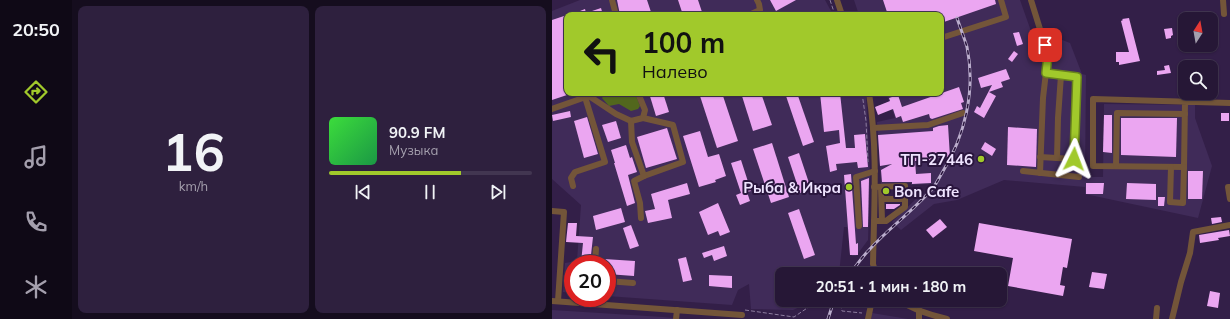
<!DOCTYPE html>
<html lang="ru">
<head>
<meta charset="utf-8">
<style>
  body { margin:0; font-family:Mulish,sans-serif; background:#2e203e; color:#f1f3f6; height:100vh; display:flex; flex-direction:column; font-size:15px; white-space:nowrap }
  * { box-sizing:border-box; margin:0 }
  p { font-size:13px; color:#a49fad }
  .icon { flex:none; width:22px; height:22px; fill:none; stroke:currentColor; stroke-width:2; stroke-linecap:round; stroke-linejoin:round }
  .map { position:relative; flex:1; overflow:hidden }
  .panel { display:flex; flex-direction:column; gap:6px; padding:6px; background:#150d1e; width:480px }
  .panel>* { flex:none }
  .guide { position:absolute; left:12px; top:12px; width:380px; height:84px; border-radius:8px; box-shadow:0 1px 3px #0004,0 0 0 1px #423651; background:#a1c92b; color:#111; overflow:hidden }
  .needle { width:26px; rotate:11deg }
  .buttons { position:absolute; left:626px; top:12px; display:grid; gap:8px }
  .buttons a { display:grid; place-items:center; width:40px; height:40px; border-radius:8px; background:#261736; box-shadow:0 1px 3px #0004,0 0 0 1px #423651; font-size:20px }
  .speed { position:absolute; left:12px; top:255px; display:flex; gap:8px; font-size:20px; font-weight:700; text-align:center }
  .speed>* { display:grid; place-content:center; width:52px; height:52px; border-radius:50%; background:#261736; box-shadow:0 1px 3px #0004,0 0 0 1px #423651; line-height:1 }
  .speed .limit { border:6px solid #d22; background:#fff; color:#111 }
  .pin { position:absolute; display:grid; place-items:center; width:34px; height:34px; color:#fff; margin:-17px; border-radius:8px; box-shadow:0 2px 6px #0006 }
  .me { position:absolute; width:44px; margin:-22px; rotate:3deg; stroke-linejoin:round; filter:drop-shadow(0 0 3px #0008) }
  .turn { display:flex; align-items:center; gap:14px; height:84px; padding:0 12px; font-size:18px }
  .turn .icon { width:52px; height:52px; stroke-width:2.5 }
  .turn b { display:block; font-size:28px; line-height:34px }
  .panel .tile { flex:1; display:flex; flex-direction:column; justify-content:center; gap:6px; min-width:0; padding:0 14px; border-radius:8px; background:#2e203e }
  .panel .dial { align-items:center; gap:0 }
  .dial b { font-size:52px; line-height:1 }
  .song { display:flex; align-items:center; gap:12px }
  .cover { width:48px; height:48px; border-radius:6px; background:linear-gradient(135deg,hsl(120 70% 55%),hsl(140 70% 35%)) }
  .played { height:4px; border-radius:2px; background:linear-gradient(90deg,#a1c92b 65%,#423651 65%) }
  .keys { display:flex; justify-content:space-around; direction:ltr }
  .panel .tiles { flex:1; display:grid; gap:6px; grid-template-columns:repeat(2,1fr) }
  .trip { position:absolute; left:223px; top:267px; width:232px; height:40px; border-radius:8px; background:#261736; box-shadow:0 1px 3px #0004,0 0 0 1px #423651; font-weight:700; line-height:40px; text-align:center }
  main { display:flex; flex:1; min-height:0 }
  .dock { display:flex; flex-direction:column; width:72px; justify-content:space-around; align-items:center; background:#0f0916; color:#a49fad }
  .dock .icon { width:28px; height:28px }
  .dock .active { color:#a1c92b }
  .dock b { font-size:18px; color:#f1f3f6 }
  .map>svg:first-child { display:block }
  .built { fill:#402b59 }
  .forest { fill:#52671d }
  .building { fill:#eba6f1 }
  .lines { fill:none; stroke-linecap:round; stroke-linejoin:round }
  .path { stroke:#8e7ea0; stroke-width:1; stroke-dasharray:4 2; stroke-linecap:butt }
  .minor { stroke:#735539; stroke-width:6 }
  .rail-casing { stroke:#baadcc; stroke-width:3 }
  .rail { stroke:#29153d; stroke-width:1.5; stroke-dasharray:4.5; stroke-linecap:butt }
  .route-casing { stroke:#69831c; stroke-width:10 }
  .route { stroke:#a1c92b; stroke-width:7 }
  .poi-dot { fill:#a1c92b; stroke:#29153d; stroke-width:1.5 }
  .labels { text-anchor:middle; dominant-baseline:central; stroke-width:4; stroke-linejoin:round; paint-order:stroke }
  .poi-label { font-size:15px; font-weight:bold; fill:#efe4ff; stroke:#29153d; text-anchor:end }
</style>
</head>
<body>
<main>
<nav class="dock">
<b>20:50</b>
<svg class="icon active" aria-label="directions" viewBox="0 0 24 24"><path d="M12 3l9 9-9 9-9-9zM9 14v-3h6M13 9l2 2-2 2"/></svg>
<svg class="icon" aria-label="music" viewBox="0 0 24 24"><path d="M9 18V5l10-2v13"/><circle cx="6" cy="18" r="3"/><circle cx="16" cy="16" r="3"/></svg>
<svg class="icon" aria-label="phone" viewBox="0 0 24 24"><path d="M5 4h4l2 5-3 2q2 4 5 5l2-3 5 2v4C11 20 4 13 5 4z"/></svg>
<svg class="icon" aria-label="climate" viewBox="0 0 24 24"><path d="M12 3v18M4 7l16 10M4 17L20 7"/></svg>
</nav>
<section class="panel">
<div class="tiles">
<div class="tile dial"><b>16</b><p>km/h</p></div>
<div class="tile">
<div class="song"><i class="cover"></i><div><b>90.9 FM</b><p>Музыка</p></div></div>
<div class="played"></div>
<div class="keys"><svg class="icon" aria-label="previous" viewBox="0 0 24 24"><path d="M18 5L8 12l10 7zM5 5v14"/></svg><svg class="icon" aria-label="pause" viewBox="0 0 24 24"><path d="M8 5v14M16 5v14"/></svg><svg class="icon" aria-label="next" viewBox="0 0 24 24"><path d="M6 5l10 7-10 7zM19 5v14"/></svg></div>
</div>
</div>
</section>
<div class="map">
<svg width="678" height="319" viewBox="0 0 678 319">
  <rect width="100%" height="100%" fill="#331f48"/>
  <g class="built">
    <path d="M28,0H273L279,11L278,15H15V93H313L314,97L316,132L318,175L316,240L304,256H300L298,252L295,227H292L287,274H230V300H250V306L241,310L199,309L197,284L186,290L180,305L55,296V264H21V293L11,292L13,263L25,261L29,205L0,179V11Z"/>
    <path d="M302,0H468L480,34V38L495,34L518,43L530,74L534,75L533,177H551L552,104L643,105V118L660,166L646,218L533,194V187L452,180L405,200L382,204L349,230L340,222L364,199L366,200L372,193L373,194L382,184L359,185V183L329,185L325,122L343,118L334,93H389V15H307Z"/>
    <path d="M0,310L111,317L133,319H0Z"/>
    <path d="M320,313L356,319H319Z"/>
  </g>
  <path class="forest" d="M53,93H83L88,106L86,109L79,111L67,104L57,106L50,98Z"/>
  <g class="building">
    <path d="M65,0H95L100,15H68Z"/>
    <path d="M126,0H146L151,15H131Z"/>
    <path d="M218,0H244L224,11Z"/>
    <path d="M331,0H443L444,4L389,23V15H336Z"/>
    <path d="M49,8L51,15H18L33,9L34,13Z"/>
    <path d="M15,15V95L0,100V20Z"/>
    <path d="M577,18L588,61L567,65V62H564V52H577L569,21L571,20L570,19Z"/>
    <path d="M620,28L621,35L619,36V38L614,39L612,29Z"/>
    <path d="M467,32L471,44L465,46L461,33Z"/>
    <path d="M462,51L466,54L460,62L456,59Z"/>
    <path d="M617,65L619,73L605,75V71L613,70L612,66Z"/>
    <path d="M454,69L458,79L449,82L451,87L437,92L444,96L432,118L422,112L425,106L428,108L440,85L429,88L426,78Z"/>
    <path d="M407,87L412,102L409,103L411,109L380,119L378,118L377,114L351,122L349,116L344,118L341,109L326,115L323,107L338,101L337,98L346,95L350,107Z"/>
    <path d="M97,93H111L117,112L104,116Z"/>
    <path d="M147,93H170L186,141L165,148Z"/>
    <path d="M201,93H209L220,125L201,131L190,96Z"/>
    <path d="M233,93H245L262,142L251,146Z"/>
    <path d="M268,93H288L294,148H303L302,135L313,134L316,167L306,168L305,162L284,164L285,170L278,172L274,146L288,143L287,130L272,132Z"/>
    <path d="M18,111L19,117L1,121L0,115Z"/>
    <rect x="669" y="113" width="8" height="8"/>
    <path d="M552,115H560V153L551,152Z"/>
    <path d="M35,117L46,154L32,158L22,121Z"/>
    <path d="M569,118H625L624,157L569,155Z"/>
    <path d="M64,121L69,138L56,142L50,125Z"/>
    <path d="M396,125L398,157L382,158V160L363,161L364,174L379,173V183L360,184V182H330L329,170L340,164L328,166L326,135L381,131V128L387,126Z"/>
    <path d="M456,127L485,129L484,167L455,165Z"/>
    <path d="M115,128L125,159L94,168L85,137Z"/>
    <path d="M148,131L156,157L167,154L174,176L163,180L164,182L147,187L131,136Z"/>
    <path d="M433,142L444,149L440,156L429,149Z"/>
    <path d="M220,143L237,197L219,203L201,149Z"/>
    <path d="M74,145L78,158L80,157L85,172L76,175L83,203L75,206L62,163H63L59,150Z"/>
    <path d="M247,153L259,189L248,193L236,157Z"/>
    <path d="M189,160L199,191L195,192L198,201L188,205L184,195L189,193L179,163Z"/>
    <path d="M636,171H651L650,199H636Z"/>
    <path d="M299,174L304,244L306,243V255H298L292,175Z"/>
    <path d="M317,178L316,227H311L309,181Z"/>
    <path d="M135,183L138,194L116,200L120,218L96,223L93,211L103,209L99,194Z"/>
    <path d="M534,183H552L551,194H534Z"/>
    <path d="M575,183L604,184V200L574,199Z"/>
    <path d="M606,197H613L612,206H606Z"/>
    <path d="M166,203L178,232L168,236L166,231L156,235L147,212Z"/>
    <path d="M334,204H348V205L342,209H334Z"/>
    <path d="M69,208L73,222L44,230L41,216Z"/>
    <path d="M247,209L263,255L252,259L236,213Z"/>
    <path d="M669,217L670,222L660,224L659,218Z"/>
    <path d="M388,219L395,227L381,238L374,230Z"/>
    <path d="M16,223H25L24,236L41,237L38,264L29,263L31,243L14,242Z"/>
    <path d="M427,223L520,239L515,268L511,267L508,285L513,286L511,296L456,286L461,258L422,251Z"/>
    <path d="M79,225L87,246L78,249L71,228Z"/>
    <path d="M677,230L678,236L666,238L667,240L648,243L647,235Z"/>
    <path d="M172,246L175,256L162,261L160,255L152,258L150,253Z"/>
    <path d="M134,257L140,280L131,282L126,259Z"/>
    <path d="M52,259L83,261L82,276L55,274V264H51Z"/>
    <path d="M540,272L555,274L552,289L537,287Z"/>
    <path d="M157,275L180,276V288L157,286Z"/>
    <path d="M658,291L668,293L666,308L655,306Z"/>
  </g>
  <g class="lines">
    <g class="path">
      <path d="M278,0L283,15"/>
      <path d="M310,93L314,121L316,162"/>
      <path d="M315,274L316,267"/>
      <path d="M285,300L288,302L290,311L310,313"/>
      <path d="M193,310L242,317L267,300"/>
    </g>
    <g class="minor">
      <path d="M60,0L64,15"/>
      <path d="M285,0L290,15"/>
      <path d="M479,0L496,55L491,98L488,173"/>
      <path d="M671,0L672,14"/>
      <path d="M197,15L208,10L207,4L205,0"/>
      <path d="M389,38L454,17L449,0"/>
      <path d="M317,93C326,150 322,207 321,264L324,274"/>
      <path d="M37,96L64,114L79,121L91,118L93,110L86,93"/>
      <path d="M633,102L632,167L541,166V99L678,103"/>
      <path d="M0,109L45,93"/>
      <path d="M79,121L80,142L92,176L131,162L121,125L91,118"/>
      <path d="M321,128L376,125L411,113"/>
      <path d="M488,157L522,159L525,77L494,73"/>
      <path d="M505,158L506,118L509,75"/>
      <path d="M564,166L565,113L633,114"/>
      <path d="M619,167L618,202L631,203L632,167"/>
      <path d="M471,171L527,177"/>
      <path d="M21,186L19,178L23,172L53,162L33,97"/>
      <path d="M329,187L330,221"/>
      <path d="M678,187H676L678,199"/>
      <path d="M330,199H353"/>
      <path d="M0,211L12,212L6,301"/>
      <path d="M89,218L88,203L82,181L92,176"/>
      <path d="M322,221H334L353,207V186L322,187"/>
      <path d="M307,226L304,177L323,171"/>
      <path d="M43,264L44,249"/>
      <path d="M55,281L81,283"/>
      <path d="M346,300C362,310 378,315 395,319"/>
      <path d="M0,301L190,315"/>
      <path d="M367,310V319"/>
      <path d="M124,319L125,310"/>
      <path d="M316,319L320,300"/>
      <path d="M604,319L605,308"/>
      <path d="M620,319L629,282L638,253L641,232L678,225"/>
    </g>
    <g class="rail-casing">
      <g id="rail">
        <path d="M298,274C304,266 310,257 317,250C337,228 361,211 381,188C384,184 387,178 390,173C413,136 424,90 415,47C412,37 408,27 405,18"/>
        <path d="M276,319L282,300"/>
      </g>
    </g>
    <use href="#rail" class="rail"/>
  </g>
  <g class="lines">
    <g class="route-casing">
      <path id="route" d="M493,45L496,55L494,73L525,77L522,159"/>
    </g>
    <use href="#route" class="route"/>
  </g>
  <g class="poi-dot">
    <circle cx="429" cy="159" r="4"/>
    <circle cx="297" cy="187" r="4"/>
    <circle cx="334" cy="191" r="4"/>
  </g>
  <g class="labels">
    <g class="poi-label">
      <text x="421" y="159">ТП-27446</text>
      <text x="289" y="187">Рыба &amp; Икра</text>
      <text x="342" y="191" text-anchor="start">Bon Cafe</text>
    </g>
  </g>
</svg>
<div class="buttons">
<a><svg class="needle" viewBox="-14 -14 28 28"><path d="M0-13l5 13h-10z" fill="#e53935"/><path d="M0 13l5-13h-10z" fill="#a49fad"/></svg></a>
<a><svg class="icon" aria-label="search" viewBox="0 0 24 24"><circle cx="10" cy="10" r="6"/><path d="M15 15l6 6"/></svg></a>
</div>
<div class="speed"><div class="limit">20</div></div>
<div class="pin" style="left:493px;top:45px;background:#d93025"><svg class="icon" aria-label="arrive" viewBox="0 0 24 24"><path d="M6 21V4h12l-3 4 3 4H6"/></svg></div>
<svg class="me" style="left:522px;top:159px" viewBox="-20 -20 40 40"><path d="M0-17L14 15 0 8-14 15z" fill="#a1c92b" stroke="#fff" stroke-width="4"/></svg>
<div class="trip">20:51 · 1 мин · 180 m</div>
<div class="guide">
<div class="turn"><svg class="icon" aria-label="left" viewBox="0 0 24 24"><path d="M17 20v-9H6M10 6l-5 5 5 5"/></svg><div><b>100 m</b>Налево</div></div>
</div>
</div>
</main>
</body>
</html>
